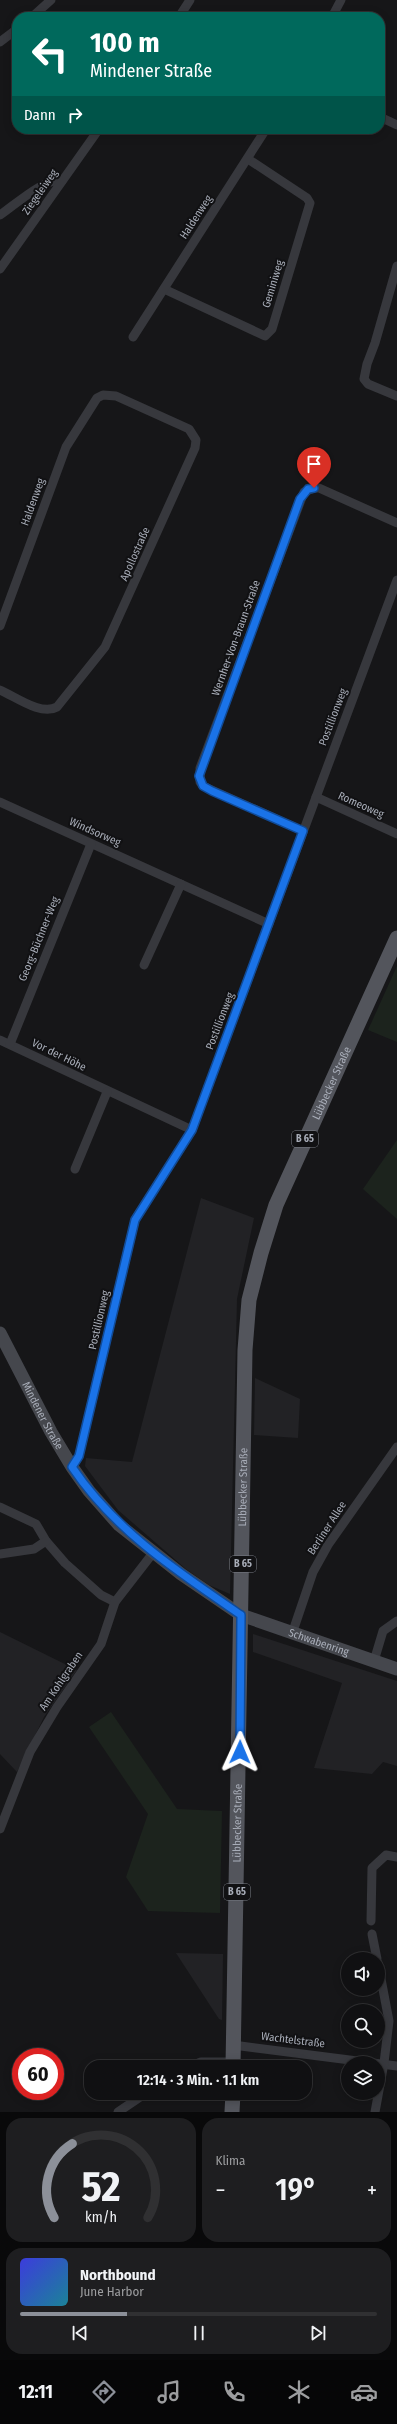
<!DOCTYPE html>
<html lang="de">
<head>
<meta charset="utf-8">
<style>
  body { margin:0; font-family:"Fira Sans Condensed",sans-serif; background:#1e1e20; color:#f1f3f6; height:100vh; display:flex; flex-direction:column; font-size:15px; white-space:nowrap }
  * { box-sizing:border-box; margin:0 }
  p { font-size:13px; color:#9c9d9f }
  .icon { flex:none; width:22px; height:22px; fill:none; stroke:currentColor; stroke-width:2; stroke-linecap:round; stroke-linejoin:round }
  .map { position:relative; height:2112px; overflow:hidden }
  .side { display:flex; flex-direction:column; gap:6px; padding:6px; background:#09090a; flex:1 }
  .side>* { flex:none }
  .hud { position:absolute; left:12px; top:12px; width:373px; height:122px; border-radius:16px; box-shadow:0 2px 10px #0003,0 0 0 1px #303032; background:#00695c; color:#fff; overflow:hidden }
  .fabs { position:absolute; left:341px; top:1952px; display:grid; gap:8px }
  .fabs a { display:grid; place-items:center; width:44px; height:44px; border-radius:50%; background:#101012; box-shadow:0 2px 10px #0003,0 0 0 1px #303032; font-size:20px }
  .speed { position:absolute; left:12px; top:2048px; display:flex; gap:8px; font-size:20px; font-weight:700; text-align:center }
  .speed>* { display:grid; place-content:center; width:52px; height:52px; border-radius:50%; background:#101012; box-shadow:0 2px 10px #0003,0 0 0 1px #303032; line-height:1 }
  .speed .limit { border:6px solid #d22; background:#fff; color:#111 }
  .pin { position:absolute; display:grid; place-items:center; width:34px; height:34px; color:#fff; margin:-41px -17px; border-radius:50% 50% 50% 0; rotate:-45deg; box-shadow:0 0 4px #0007 }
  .pin .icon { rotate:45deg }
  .me { position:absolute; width:44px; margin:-22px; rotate:1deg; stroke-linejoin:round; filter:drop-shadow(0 0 3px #0008) }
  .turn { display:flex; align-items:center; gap:14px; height:84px; padding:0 12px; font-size:18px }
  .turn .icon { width:52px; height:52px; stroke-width:2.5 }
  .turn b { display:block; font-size:28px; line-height:34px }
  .then { display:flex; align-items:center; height:38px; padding:0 12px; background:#0003; gap:8px; font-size:15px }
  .big { font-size:30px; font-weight:600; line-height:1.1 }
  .side .widget { flex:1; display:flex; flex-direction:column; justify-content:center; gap:6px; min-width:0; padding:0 14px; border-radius:16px; background:#1e1e20 }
  .side .dial { align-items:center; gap:0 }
  .dial svg { height:104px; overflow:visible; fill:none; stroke:#303032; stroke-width:7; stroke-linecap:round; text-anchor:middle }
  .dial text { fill:#f1f3f6; stroke:none }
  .song { display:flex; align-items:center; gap:12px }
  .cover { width:48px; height:48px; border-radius:6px; background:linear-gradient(135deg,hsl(240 70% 55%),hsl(190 70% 35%)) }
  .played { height:4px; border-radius:2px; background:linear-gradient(90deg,#8c9099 30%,#303032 30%) }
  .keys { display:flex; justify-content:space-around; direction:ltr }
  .heat { display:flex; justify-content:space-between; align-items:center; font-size:22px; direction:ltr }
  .side .tiles { flex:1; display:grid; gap:6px; grid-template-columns:1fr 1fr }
  .widget:last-child { grid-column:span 2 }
  .trip { position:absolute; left:84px; top:2060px; width:228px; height:40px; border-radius:16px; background:#101012; box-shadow:0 2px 10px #0003,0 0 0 1px #303032; font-weight:600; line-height:40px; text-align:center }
  .tab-bar { display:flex; height:64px; justify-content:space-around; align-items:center; background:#060607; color:#9c9d9f }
  .tab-bar .icon { width:28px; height:28px }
  .tab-bar .selected { color:#8c9099 }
  .tab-bar b { font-size:18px; color:#f1f3f6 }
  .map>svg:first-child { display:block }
  .built { fill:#222225 }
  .green { fill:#1c231d }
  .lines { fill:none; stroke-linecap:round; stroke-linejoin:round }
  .street { stroke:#37383d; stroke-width:9 }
  .secondary { stroke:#45474d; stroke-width:13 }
  .primary { stroke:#53555c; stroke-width:15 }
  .route-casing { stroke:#114b97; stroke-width:10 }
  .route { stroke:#1a73e8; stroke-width:7 }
  .labels { text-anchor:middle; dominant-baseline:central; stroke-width:4; stroke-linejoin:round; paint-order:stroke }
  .shield { fill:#111113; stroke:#7b7e86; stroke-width:1 }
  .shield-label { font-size:10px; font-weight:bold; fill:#a8adb8 }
  .street-label { font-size:11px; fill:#a8adb8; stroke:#111113 }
</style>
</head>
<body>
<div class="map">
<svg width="397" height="2112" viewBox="0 0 397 2112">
  <rect width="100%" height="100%" fill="#161618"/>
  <g class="built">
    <path d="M201,1198L254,1218L237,1299L230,1594L209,1585L186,1569L118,1510L85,1466L86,1458L132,1462Z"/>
    <path d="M255,1378L300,1399L298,1438L254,1435Z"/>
    <path d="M0,1632L77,1670L44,1717L17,1772L0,1754Z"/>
    <path d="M253,1634L397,1681V1766L383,1762L372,1774L314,1768L342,1683L253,1652Z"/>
    <path d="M176,1953L223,1954L222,2020L219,2019Z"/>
  </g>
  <g class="green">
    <path d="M397,966V1042L368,1030Z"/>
    <path d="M397,1140V1219L363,1189Z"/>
    <path d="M111,1712L177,1809L222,1811L220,1913L148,1911L126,1877L148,1814L89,1727Z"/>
  </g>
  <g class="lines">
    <g class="street">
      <path d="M32,17L51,0"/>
      <path d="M179,17L190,0"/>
      <path d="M332,17L341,0"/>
      <path d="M0,42L17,29"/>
      <path d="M380,117L397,125"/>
      <path d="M0,215C15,205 45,177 62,181"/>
      <path d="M397,266L375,343L367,364L364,379L368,384L397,396"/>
      <path d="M0,269L99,129"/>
      <path d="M164,289L265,336L272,329L310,203L307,198L248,159"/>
      <path d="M133,337L266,129"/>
      <path d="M0,626L66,447L97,398L103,395L116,396L189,429L196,440L195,448L105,647L57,707C41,716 16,697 0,690"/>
      <path d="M316,797L397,834"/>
      <path d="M0,802L269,924"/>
      <path d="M303,831L203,786L200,782V768L304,492L314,488H319L397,523"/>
      <path d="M144,965L181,884"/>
      <path d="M0,1040L192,1130"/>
      <path d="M10,1044L91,844"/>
      <path d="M75,1169L107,1092"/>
      <path d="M72,1467L79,1456L135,1220L192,1130L397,580"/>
      <path d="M0,1507L36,1524L46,1541L65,1563L101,1595L115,1602"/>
      <path d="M0,1554L34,1549L46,1541"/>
      <path d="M293,1631L313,1572L328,1545L397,1447"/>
      <path d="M374,1661L383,1631L397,1621"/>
      <path d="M0,1829L30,1752L57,1707L101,1644L115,1602L153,1553"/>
      <path d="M371,1921L372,1868L386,1855L397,1857"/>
      <path d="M372,1934L377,1959"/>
      <path d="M233,2045L397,2066"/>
      <path d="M188,2067L201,2062H233"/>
      <path d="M118,2112L146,2093"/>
      <path d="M375,2112L384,2063L389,2021L378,1963"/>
    </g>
    <path class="secondary" id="s1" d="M0,1333L51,1432L72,1467L89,1491L119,1525L181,1574L241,1615L397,1669"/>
    <g class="primary">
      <path id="s2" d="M233,2067L245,1350L249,1300L261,1253L276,1205L397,938"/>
      <path d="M232,2112L233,2093"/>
    </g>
  </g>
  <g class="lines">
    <g class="route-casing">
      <path id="route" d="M240,1752L241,1615C178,1572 115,1531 72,1467L79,1456L135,1220L192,1130L303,831L212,791L203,786L199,776L300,499L308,489L314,488"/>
    </g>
    <use href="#route" class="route"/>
  </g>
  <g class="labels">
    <g class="shield">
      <rect x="292" y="1131" width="26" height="16" rx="3"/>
      <rect x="230" y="1556" width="26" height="16" rx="3"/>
      <rect x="224" y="1884" width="26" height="16" rx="3"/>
    </g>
    <g class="shield-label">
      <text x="305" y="1139">B 65</text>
      <text x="243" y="1564">B 65</text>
      <text x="237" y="1892">B 65</text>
    </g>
    <g class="street-label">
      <text transform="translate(40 192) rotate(-55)">Ziegeleiweg</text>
      <text transform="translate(196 217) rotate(-57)">Haldenweg</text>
      <text transform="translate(273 284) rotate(-73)">Geminiweg</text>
      <text transform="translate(33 502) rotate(-70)">Haldenweg</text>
      <text transform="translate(135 554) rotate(-66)">Apollostraße</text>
      <text transform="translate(236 638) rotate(-70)">Wernher-Von-Braun-Straße</text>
      <text transform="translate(333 717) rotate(-69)">Postillionweg</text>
      <text transform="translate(361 805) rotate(24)">Romeoweg</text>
      <text transform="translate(95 832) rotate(24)">Windsorweg</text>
      <text transform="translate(39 939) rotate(-68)">Georg-Büchner-Weg</text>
      <text transform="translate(220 1021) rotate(-69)">Postillionweg</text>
      <text transform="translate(59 1055) rotate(26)">Vor der Höhe</text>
      <text stroke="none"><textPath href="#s2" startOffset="1000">Lübbecker Straße</textPath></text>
      <text transform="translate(99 1320) rotate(-77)">Postillionweg</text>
      <text stroke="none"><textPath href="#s1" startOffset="93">Mindener Straße</textPath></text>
      <text stroke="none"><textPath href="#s2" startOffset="580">Lübbecker Straße</textPath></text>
      <text transform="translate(327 1528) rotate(-57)">Berliner Allee</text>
      <text stroke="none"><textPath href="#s1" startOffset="461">Schwabenring</textPath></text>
      <text transform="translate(61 1681) rotate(-56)">Am Kohlgraben</text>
      <text stroke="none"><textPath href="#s2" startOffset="244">Lübbecker Straße</textPath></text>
      <text transform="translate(293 2040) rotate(7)">Wachtelstraße</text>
    </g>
  </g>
</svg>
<div class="fabs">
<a><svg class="icon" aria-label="sound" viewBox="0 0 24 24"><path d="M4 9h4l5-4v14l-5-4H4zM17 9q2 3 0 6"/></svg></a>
<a><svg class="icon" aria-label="search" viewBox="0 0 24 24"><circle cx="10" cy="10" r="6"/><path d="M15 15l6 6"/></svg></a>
<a><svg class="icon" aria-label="layers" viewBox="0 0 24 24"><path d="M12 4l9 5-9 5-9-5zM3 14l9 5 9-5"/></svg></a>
</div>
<div class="speed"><div class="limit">60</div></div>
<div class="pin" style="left:314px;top:488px;background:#d93025"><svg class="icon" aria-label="arrive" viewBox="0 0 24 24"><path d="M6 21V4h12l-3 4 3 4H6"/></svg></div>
<svg class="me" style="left:240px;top:1752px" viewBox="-20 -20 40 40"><path d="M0-17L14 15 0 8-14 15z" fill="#1a73e8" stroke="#fff" stroke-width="4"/></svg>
<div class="trip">12:14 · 3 Min. · 1.1 km</div>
<div class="hud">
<div class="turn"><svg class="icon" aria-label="left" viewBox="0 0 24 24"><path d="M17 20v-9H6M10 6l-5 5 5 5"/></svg><div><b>100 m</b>Mindener Straße</div></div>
<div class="then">Dann<svg class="icon" aria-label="right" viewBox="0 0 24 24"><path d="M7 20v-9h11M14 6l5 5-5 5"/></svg></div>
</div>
</div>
<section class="side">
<div class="tiles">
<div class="widget dial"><svg viewBox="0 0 100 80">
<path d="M14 69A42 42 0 1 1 86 69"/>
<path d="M14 69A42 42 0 0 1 28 12" stroke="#8c9099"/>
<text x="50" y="56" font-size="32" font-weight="700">52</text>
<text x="50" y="72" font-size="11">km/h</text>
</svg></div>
<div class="widget"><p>Klima</p>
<div class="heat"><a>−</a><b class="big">19°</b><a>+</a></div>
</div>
<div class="widget">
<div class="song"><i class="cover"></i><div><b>Northbound</b><p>June Harbor</p></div></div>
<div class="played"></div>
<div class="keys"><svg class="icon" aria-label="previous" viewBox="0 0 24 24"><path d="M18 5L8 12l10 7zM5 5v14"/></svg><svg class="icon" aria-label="pause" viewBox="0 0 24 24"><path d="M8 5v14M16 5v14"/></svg><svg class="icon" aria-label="next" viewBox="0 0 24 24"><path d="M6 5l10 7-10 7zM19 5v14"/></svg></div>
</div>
</div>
</section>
<nav class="tab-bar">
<b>12:11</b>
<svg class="icon selected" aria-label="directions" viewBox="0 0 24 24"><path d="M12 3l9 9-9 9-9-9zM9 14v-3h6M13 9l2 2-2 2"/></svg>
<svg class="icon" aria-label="music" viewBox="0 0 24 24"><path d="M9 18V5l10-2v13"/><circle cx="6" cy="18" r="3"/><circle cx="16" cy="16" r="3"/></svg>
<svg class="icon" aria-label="phone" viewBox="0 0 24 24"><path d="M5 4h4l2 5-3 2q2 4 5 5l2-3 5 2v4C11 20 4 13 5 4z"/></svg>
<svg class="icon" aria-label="climate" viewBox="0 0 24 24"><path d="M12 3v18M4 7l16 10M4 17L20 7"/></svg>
<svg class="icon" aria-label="car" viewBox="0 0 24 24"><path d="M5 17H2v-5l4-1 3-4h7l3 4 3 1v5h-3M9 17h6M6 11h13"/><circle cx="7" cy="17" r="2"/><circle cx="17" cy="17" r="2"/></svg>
</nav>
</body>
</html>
